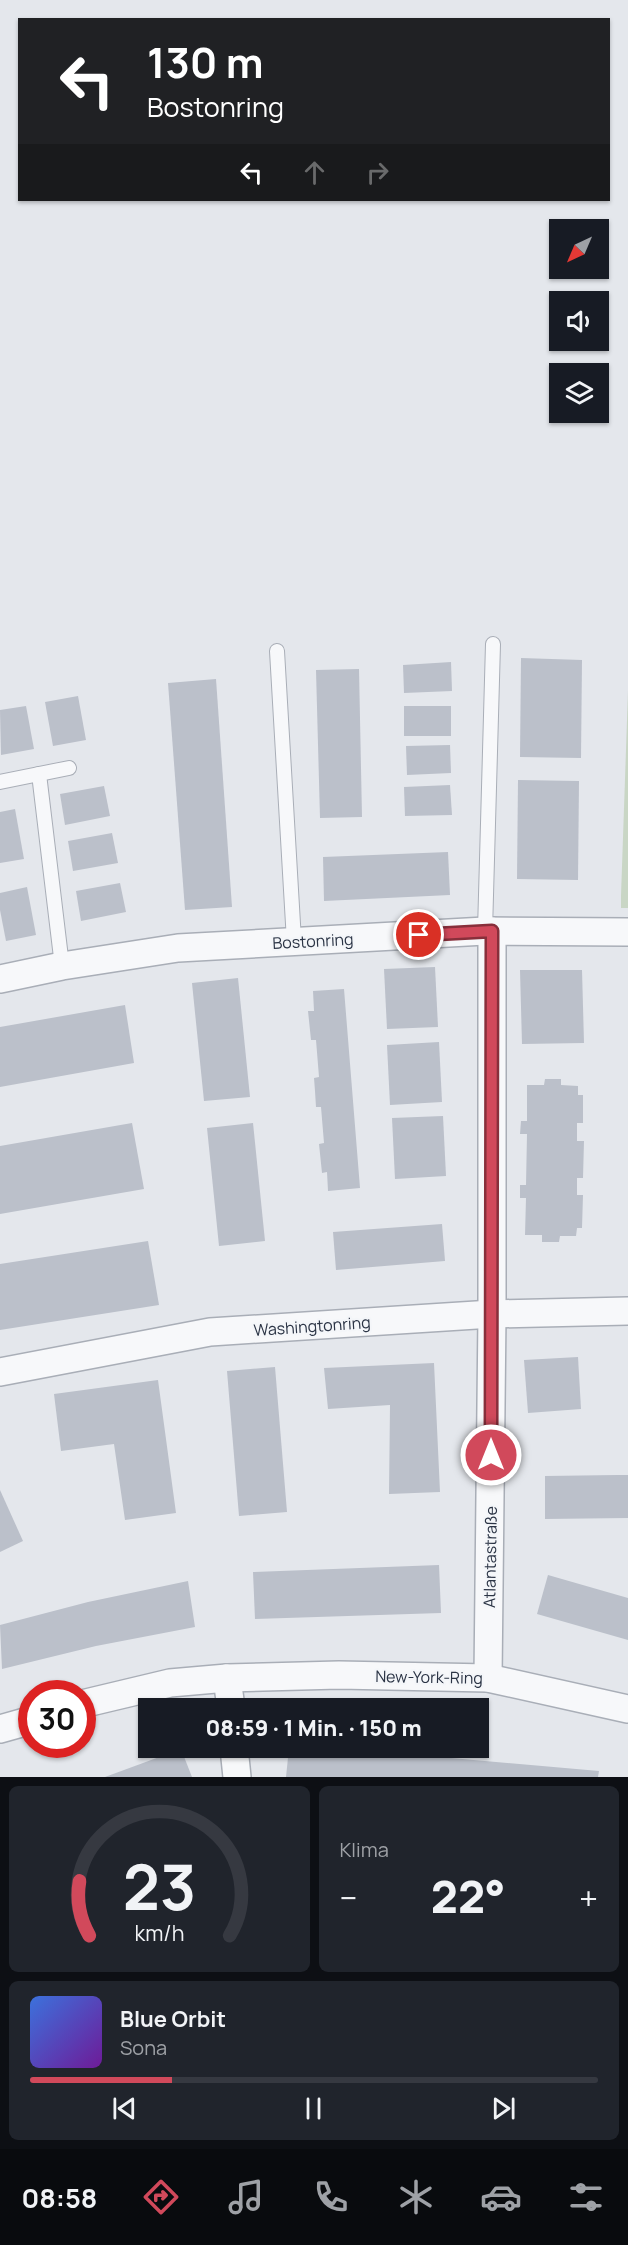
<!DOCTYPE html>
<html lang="de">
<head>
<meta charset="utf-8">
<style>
  body { margin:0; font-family:Manrope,sans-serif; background:#20242c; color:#f1f3f6; height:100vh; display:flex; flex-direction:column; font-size:22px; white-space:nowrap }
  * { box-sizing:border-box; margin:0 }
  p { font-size:20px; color:#9ea1a6 }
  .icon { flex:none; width:33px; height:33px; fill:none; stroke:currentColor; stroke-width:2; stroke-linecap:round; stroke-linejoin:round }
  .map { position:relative; height:1777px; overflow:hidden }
  .sheet { display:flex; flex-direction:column; gap:9px; padding:9px; background:#0d0f14; flex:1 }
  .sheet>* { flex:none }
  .banner { position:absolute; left:18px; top:18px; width:592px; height:183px; border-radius:0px; box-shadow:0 2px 4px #0004; background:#202124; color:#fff; overflow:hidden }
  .needle { width:39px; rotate:224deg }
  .tools { position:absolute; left:549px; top:219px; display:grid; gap:12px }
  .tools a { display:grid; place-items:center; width:60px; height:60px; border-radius:0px; background:#171b24; box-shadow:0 2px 4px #0004; font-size:30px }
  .speed { position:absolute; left:18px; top:1680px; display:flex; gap:12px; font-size:30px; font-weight:700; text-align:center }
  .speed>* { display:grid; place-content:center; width:78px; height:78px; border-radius:50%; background:#171b24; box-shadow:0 2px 4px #0004; line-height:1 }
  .speed .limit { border:9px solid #d22; background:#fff; color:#111 }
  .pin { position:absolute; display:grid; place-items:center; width:51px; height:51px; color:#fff; margin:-26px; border:3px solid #fff; border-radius:50%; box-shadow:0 2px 6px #0007 }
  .me { position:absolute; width:66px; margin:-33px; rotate:0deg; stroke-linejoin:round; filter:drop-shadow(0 0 4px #0008) }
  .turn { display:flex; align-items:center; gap:21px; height:126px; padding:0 30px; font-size:27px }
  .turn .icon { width:78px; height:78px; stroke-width:2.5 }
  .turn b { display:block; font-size:42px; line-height:51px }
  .lanes { display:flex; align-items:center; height:57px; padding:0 30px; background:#0003; justify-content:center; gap:30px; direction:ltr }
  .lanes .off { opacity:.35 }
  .big { font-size:45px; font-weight:800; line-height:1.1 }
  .sheet .tile { flex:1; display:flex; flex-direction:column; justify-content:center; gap:9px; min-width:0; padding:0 21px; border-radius:9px; background:#20242c }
  .sheet .dial { align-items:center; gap:0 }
  .dial svg { height:156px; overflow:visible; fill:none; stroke:#363941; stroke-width:7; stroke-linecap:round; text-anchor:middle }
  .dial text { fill:#f1f3f6; stroke:none }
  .song { display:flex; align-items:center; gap:18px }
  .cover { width:72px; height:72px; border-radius:9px; background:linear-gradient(135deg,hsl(220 70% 55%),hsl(280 70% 35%)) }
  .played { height:6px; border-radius:3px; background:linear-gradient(90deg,#d1495b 25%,#363941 25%) }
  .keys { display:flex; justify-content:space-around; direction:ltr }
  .heat { display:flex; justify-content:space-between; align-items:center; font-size:33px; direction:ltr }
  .sheet .tiles { flex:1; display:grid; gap:9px; grid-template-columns:1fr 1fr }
  .tile:last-child { grid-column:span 2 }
  .trip { position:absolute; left:138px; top:1698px; width:351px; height:60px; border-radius:0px; background:#171b24; box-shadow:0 2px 4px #0004; font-weight:800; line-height:60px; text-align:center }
  .tab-bar { display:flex; height:96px; justify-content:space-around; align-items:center; background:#090b0e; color:#9ea1a6 }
  .tab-bar .icon { width:42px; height:42px }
  .tab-bar .active { color:#d1495b }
  .tab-bar b { font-size:27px; color:#f1f3f6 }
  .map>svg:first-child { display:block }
  .green { fill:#c9d6c5 }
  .building { fill:#bbc0ca }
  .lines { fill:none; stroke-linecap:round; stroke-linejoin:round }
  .lane-casing { stroke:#a9aeb7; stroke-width:16 }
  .street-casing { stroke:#a9aeb7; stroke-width:30 }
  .lane { stroke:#f7f8fa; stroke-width:14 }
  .street { stroke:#f7f8fa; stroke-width:27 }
  .route-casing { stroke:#882f3b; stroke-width:15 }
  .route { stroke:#d1495b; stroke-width:10 }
  .labels { text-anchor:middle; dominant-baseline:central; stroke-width:4.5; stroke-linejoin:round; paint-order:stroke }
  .street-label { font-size:16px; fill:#2b3445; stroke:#f4f6f9 }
</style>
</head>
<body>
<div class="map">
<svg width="628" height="1777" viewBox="0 0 628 1777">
  <rect width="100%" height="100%" fill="#e4e7ec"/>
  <path class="green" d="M628,691V908H621V896Z"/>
  <g class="building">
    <path d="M521,658L582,660L581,758L520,757Z"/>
    <path d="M451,662L452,691L404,693L403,665Z"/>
    <path d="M359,669L362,817L320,818L316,670Z"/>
    <path d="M216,679L232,907L185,910L168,683Z"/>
    <path d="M78,696L86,740L53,746L45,702Z"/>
    <path d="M26,706L34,749L1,755L0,710Z"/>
    <rect x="404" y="706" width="47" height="30"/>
    <path d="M450,745L451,773L407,775L406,746Z"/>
    <path d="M518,780L579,781L578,880L517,879Z"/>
    <path d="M450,785L452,815L405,816L404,787Z"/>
    <path d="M104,786L110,816L65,825L60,794Z"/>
    <path d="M15,809L24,859L0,863V812Z"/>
    <path d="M112,833L118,863L73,871L68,841Z"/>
    <path d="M448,852L450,895L324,901L323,857Z"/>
    <path d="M120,883L126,912L81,921L76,891Z"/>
    <path d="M27,887L36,935L6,941L0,910V893Z"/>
    <path d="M435,967L438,1027L387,1029L384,969Z"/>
    <path d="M520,970H582L584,1043L522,1044Z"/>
    <path d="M238,978L250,1097L204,1101L192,983Z"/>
    <path d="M344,989L360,1188L328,1191L327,1172L322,1173L319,1144L324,1143L321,1107H316L315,1091L314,1078L319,1077L316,1040H311L308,1011H314L313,991Z"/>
    <path d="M125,1005L134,1063L0,1087V1027Z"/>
    <path d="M439,1042L442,1102L390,1105L387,1045Z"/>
    <path d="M545,1079H561V1085L578,1086V1095H583V1123H577V1141H584L583,1178H577V1195H583L582,1228H577L576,1236H560L559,1242H542V1235H525L526,1198H520V1185H526L527,1134H520L521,1121H527V1085H544Z"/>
    <path d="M443,1116L446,1176L395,1179L392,1118Z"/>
    <path d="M132,1123L144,1189L0,1214V1146Z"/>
    <path d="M253,1123L265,1241L219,1246L207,1128Z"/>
    <path d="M442,1224L445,1261L336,1270L333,1232Z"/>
    <path d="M148,1241L159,1305L0,1330V1264Z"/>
    <path d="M578,1357L581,1409L528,1413L524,1360Z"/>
    <path d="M434,1363L440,1492L389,1494L390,1405L328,1409L324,1368Z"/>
    <path d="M275,1367L287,1512L239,1516L227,1371Z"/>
    <path d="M158,1380L176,1513L125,1520L114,1444L61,1451L54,1394Z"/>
    <path d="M617,1475H628V1518L545,1519V1476Z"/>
    <path d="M0,1490L23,1541L0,1552Z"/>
    <path d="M439,1565L441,1613L255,1619L253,1572Z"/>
    <path d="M548,1575L628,1598V1640L537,1614Z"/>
    <path d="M188,1581L195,1627L96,1646L2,1669L0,1625L88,1602Z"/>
    <path d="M289,1748H339L599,1771L598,1777H286Z"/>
    <path d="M181,1749L192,1777H105Z"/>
  </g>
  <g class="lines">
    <g class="lane-casing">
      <g id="lane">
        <path d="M277,651L294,941"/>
        <path d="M39,774L62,966"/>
        <path d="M0,782L69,768"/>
        <path d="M485,931L493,644"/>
      </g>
    </g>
    <g class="street-casing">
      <g id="street">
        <path d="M0,979L62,966L178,948L485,931L628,932"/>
        <path d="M0,1372L210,1332L492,1314L628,1311"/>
        <path d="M227,1678L231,1708"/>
        <path d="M488,1678L492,1314V931"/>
        <path d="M82,1704L170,1683L227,1678L339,1675L488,1678L628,1709"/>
        <path d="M0,1729L32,1720"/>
        <path d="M234,1748L237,1777"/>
      </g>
    </g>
    <use href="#lane" class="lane"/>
    <use href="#street" class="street"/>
  </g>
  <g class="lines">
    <g class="route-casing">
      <path id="route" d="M419,935L492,931L491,1455"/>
    </g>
    <use href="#route" class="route"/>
  </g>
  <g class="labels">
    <g class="street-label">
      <text transform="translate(313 941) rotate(-3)">Bostonring</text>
      <text transform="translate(312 1326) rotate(-4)">Washingtonring</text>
      <text transform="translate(490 1557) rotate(-89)">Atlantastraße</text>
      <text transform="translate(429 1677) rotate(1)">New-York-Ring</text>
    </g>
  </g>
</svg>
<div class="tools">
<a><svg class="needle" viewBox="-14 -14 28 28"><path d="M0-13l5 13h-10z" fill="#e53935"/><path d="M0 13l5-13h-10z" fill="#9ea1a6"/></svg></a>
<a><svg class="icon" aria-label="sound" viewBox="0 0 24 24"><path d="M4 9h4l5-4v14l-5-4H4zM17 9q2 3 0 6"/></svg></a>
<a><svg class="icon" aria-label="layers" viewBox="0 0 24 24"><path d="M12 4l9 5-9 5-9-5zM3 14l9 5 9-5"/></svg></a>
</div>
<div class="speed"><div class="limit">30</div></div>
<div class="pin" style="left:419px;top:935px;background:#d93025"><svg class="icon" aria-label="arrive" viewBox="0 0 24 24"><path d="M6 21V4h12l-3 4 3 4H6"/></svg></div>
<svg class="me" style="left:491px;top:1455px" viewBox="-20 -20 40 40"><circle r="17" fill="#d1495b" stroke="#fff" stroke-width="3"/><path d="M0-11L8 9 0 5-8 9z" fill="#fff"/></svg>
<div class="trip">08:59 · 1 Min. · 150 m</div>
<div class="banner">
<div class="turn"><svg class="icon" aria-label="left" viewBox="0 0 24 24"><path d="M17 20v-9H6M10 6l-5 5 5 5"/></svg><div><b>130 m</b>Bostonring</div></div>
<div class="lanes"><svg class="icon" aria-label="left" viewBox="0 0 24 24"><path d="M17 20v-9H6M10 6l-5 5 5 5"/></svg><svg class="icon off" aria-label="ahead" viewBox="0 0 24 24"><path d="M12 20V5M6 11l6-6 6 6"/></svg><svg class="icon off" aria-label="right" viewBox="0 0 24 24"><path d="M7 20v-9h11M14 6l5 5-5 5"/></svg></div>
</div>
</div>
<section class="sheet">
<div class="tiles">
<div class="tile dial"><svg viewBox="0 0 100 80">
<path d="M14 69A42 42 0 1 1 86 69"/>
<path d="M14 69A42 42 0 0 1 9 41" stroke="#d1495b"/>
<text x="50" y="56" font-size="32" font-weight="700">23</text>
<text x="50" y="72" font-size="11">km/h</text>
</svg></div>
<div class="tile"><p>Klima</p>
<div class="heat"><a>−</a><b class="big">22°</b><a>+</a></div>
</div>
<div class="tile">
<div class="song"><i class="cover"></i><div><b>Blue Orbit</b><p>Sona</p></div></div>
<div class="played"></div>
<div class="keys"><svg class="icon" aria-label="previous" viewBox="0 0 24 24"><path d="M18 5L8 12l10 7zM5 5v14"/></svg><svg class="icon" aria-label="pause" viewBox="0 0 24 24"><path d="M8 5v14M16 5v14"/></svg><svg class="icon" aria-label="next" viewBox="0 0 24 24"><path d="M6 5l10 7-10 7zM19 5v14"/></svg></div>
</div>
</div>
</section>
<nav class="tab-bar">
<b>08:58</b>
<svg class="icon active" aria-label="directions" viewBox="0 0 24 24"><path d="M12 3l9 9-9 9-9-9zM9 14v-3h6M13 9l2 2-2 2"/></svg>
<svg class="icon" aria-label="music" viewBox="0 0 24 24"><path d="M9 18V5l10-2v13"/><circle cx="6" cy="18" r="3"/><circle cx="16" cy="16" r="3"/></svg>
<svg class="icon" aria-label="phone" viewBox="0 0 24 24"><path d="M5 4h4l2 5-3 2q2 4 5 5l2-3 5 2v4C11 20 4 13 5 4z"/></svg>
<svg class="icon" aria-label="climate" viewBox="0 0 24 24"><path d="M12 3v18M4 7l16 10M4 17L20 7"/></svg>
<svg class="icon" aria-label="car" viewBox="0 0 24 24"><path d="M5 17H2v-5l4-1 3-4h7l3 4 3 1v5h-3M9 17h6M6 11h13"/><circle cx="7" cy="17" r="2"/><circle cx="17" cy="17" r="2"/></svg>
<svg class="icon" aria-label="filters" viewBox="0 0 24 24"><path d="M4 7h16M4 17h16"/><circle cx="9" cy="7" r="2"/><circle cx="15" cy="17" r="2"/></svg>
</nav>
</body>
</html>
